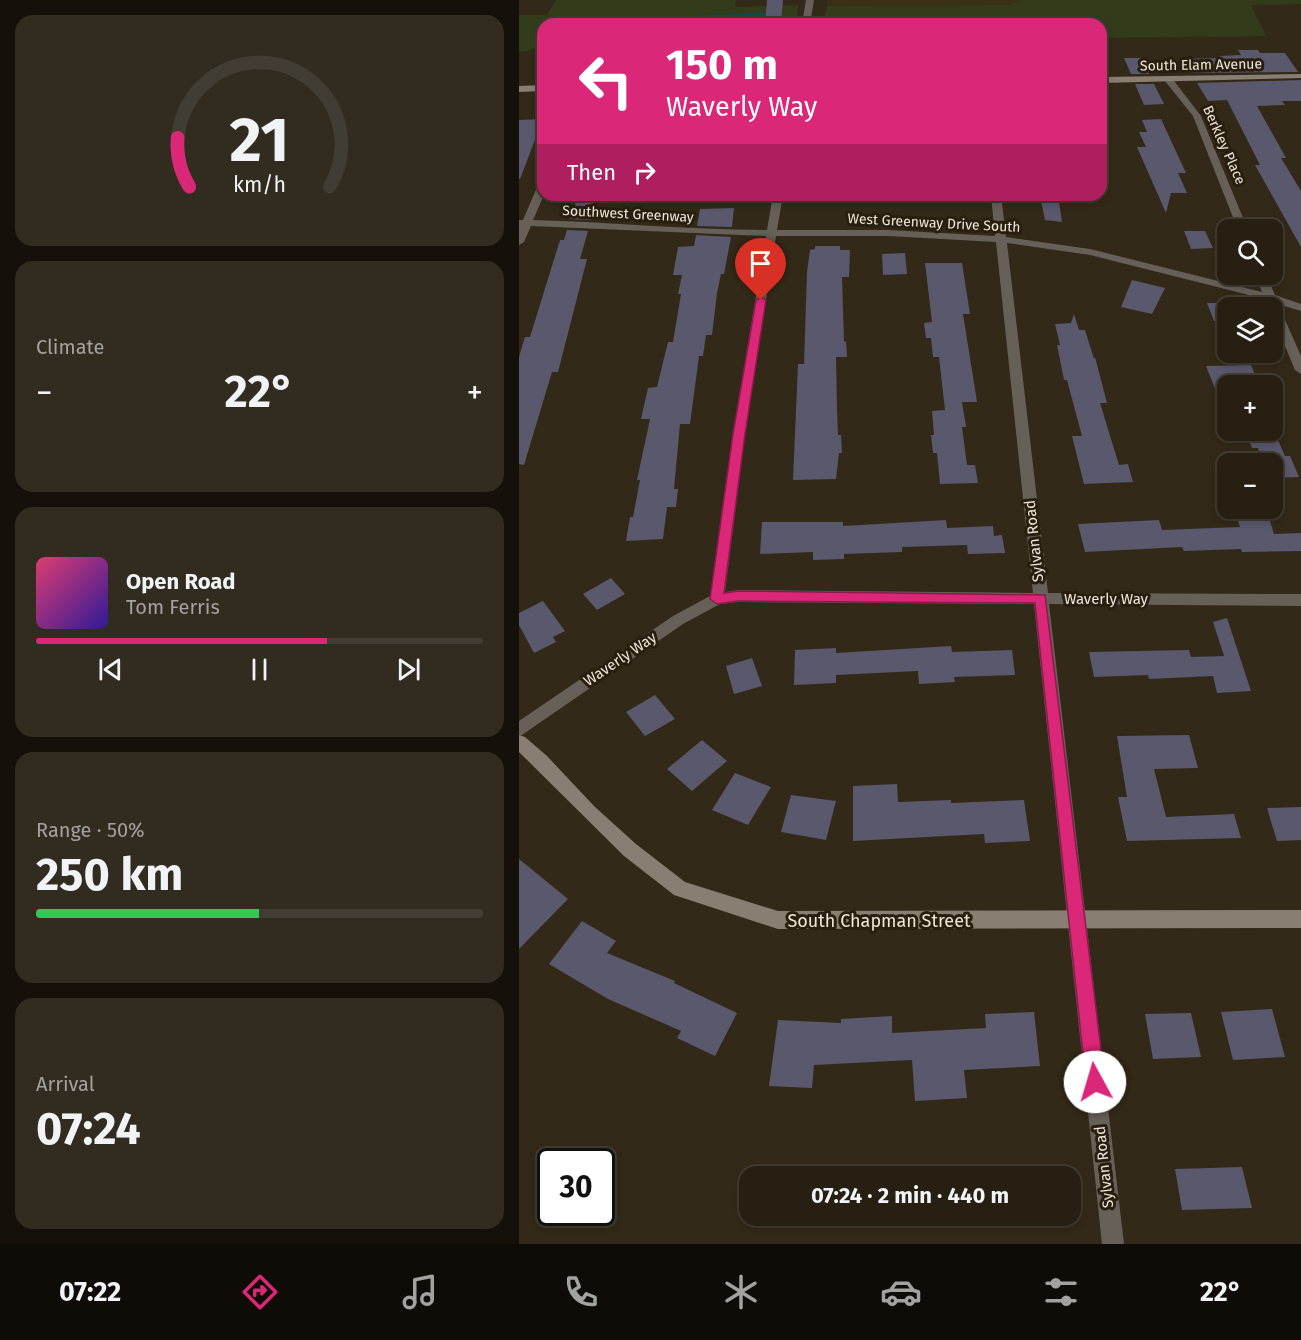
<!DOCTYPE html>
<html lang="en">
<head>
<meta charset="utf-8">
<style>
  body { margin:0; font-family:"Fira Sans",sans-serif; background:#322c20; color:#f1f3f6; height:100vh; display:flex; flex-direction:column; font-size:22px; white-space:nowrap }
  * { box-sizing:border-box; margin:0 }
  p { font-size:20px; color:#a4a29f }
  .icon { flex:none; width:33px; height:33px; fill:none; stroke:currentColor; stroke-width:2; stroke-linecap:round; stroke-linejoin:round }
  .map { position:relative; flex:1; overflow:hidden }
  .details { display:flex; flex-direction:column; gap:15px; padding:15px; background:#15110a; width:519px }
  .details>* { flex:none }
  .guide { position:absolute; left:18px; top:18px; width:570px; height:183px; border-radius:18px; box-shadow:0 3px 9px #0003,0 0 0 2px #423d32; background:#db2777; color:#fff; overflow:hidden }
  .fabs { position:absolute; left:698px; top:219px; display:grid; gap:12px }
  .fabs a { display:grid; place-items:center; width:66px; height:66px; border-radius:12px; background:#261f12; box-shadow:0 3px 9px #0003,0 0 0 2px #423d32; font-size:30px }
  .speed { position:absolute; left:18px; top:1148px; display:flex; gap:12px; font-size:30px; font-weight:700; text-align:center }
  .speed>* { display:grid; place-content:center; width:78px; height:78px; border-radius:50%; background:#261f12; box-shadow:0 3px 9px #0003,0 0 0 2px #423d32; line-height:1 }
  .speed .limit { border:3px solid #111; border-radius:9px; background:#fff; color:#111 }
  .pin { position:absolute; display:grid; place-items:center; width:51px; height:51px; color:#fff; margin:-62px -26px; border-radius:50% 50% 50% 0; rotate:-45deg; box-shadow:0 0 6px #0007 }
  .pin .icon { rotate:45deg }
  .me { position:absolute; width:66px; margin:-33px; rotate:354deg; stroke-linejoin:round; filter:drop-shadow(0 0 4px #0008) }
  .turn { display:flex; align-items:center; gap:21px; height:126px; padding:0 30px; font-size:27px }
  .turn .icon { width:78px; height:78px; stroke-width:2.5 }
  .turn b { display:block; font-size:42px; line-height:51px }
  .then { display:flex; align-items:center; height:57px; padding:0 30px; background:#0003; gap:12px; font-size:22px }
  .big { font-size:45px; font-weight:700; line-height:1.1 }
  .details .tile { flex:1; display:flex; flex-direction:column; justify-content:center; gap:9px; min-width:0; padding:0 21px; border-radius:18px; background:#322c20 }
  .details .dial { align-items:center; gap:0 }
  .dial svg { height:156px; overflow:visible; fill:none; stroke:#423d32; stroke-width:7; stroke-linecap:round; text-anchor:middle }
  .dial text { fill:#f1f3f6; stroke:none }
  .song { display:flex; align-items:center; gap:18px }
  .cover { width:72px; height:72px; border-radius:9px; background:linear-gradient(135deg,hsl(340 70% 55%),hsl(250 70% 35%)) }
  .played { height:6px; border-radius:3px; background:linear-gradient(90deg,#db2777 65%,#423d32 65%) }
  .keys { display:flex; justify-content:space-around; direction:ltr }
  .heat { display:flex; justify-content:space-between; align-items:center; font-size:33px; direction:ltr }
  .charge { height:9px; border-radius:4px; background:linear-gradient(90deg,#34c759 50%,#423d32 0) }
  .trip { position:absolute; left:220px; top:1166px; width:342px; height:60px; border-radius:18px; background:#261f12; box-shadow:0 3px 9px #0003,0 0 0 2px #423d32; font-weight:700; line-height:60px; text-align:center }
  .menu { display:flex; height:96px; justify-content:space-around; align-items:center; background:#0f0c07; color:#a4a29f }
  .menu .icon { width:42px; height:42px }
  .menu .active { color:#db2777 }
  .menu b { font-size:27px; color:#f1f3f6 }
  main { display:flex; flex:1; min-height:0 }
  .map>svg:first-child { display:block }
  .built { fill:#3c2f17 }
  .green { fill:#323c1b }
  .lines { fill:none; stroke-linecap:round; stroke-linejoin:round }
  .stream { stroke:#0f4b4e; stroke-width:3 }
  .building { fill:#59586c }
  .street { fill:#676059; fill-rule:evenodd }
  .secondary { fill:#887e72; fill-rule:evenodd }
  .route { fill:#db2777; stroke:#8e194d; stroke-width:1.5 }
  .labels { text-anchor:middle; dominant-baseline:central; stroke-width:6; stroke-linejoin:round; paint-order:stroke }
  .far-street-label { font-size:14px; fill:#ede6dc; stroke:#291f0e }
  .street-label { font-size:15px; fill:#ede6dc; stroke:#291f0e }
  .near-street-label { font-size:18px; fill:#ede6dc; stroke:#291f0e }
</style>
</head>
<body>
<main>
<section class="details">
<div class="tile dial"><svg viewBox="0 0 100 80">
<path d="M14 69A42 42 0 1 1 86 69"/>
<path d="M14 69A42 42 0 0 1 8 44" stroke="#db2777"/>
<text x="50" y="56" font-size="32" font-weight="700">21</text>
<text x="50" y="72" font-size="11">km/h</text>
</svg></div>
<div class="tile"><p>Climate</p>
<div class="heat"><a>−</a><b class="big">22°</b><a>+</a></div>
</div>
<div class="tile">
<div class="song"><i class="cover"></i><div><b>Open Road</b><p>Tom Ferris</p></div></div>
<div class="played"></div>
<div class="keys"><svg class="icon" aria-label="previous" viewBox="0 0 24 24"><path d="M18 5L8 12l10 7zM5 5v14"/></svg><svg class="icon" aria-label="pause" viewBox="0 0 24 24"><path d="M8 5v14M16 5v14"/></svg><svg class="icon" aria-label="next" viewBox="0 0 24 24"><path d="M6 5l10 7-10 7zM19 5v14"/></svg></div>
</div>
<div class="tile"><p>Range · 50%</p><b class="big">250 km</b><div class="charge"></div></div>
<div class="tile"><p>Arrival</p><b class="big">07:24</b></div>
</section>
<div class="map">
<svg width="782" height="1244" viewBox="0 0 782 1244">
  <rect width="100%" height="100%" fill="#332918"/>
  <path class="built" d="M309,0H503L492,5L308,6Z"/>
  <g class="green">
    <path d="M37,0H217L216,7L279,5L278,19L220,20L219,24H24V45L9,51L0,52V15H28Z"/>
    <path d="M503,0H782V4L732,5L747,36L582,38V24L444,22L419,18L305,19L308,6L491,5Z"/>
  </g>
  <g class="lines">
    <path class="stream" d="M94,21L252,14"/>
  </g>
  <g class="building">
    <path d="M248,0H264L262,24H246Z"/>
    <path d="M719,50H739L741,53H766L779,72L672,73L663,59L702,58L700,56L722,55Z"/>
    <path d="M605,58H622L630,74H612Z"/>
    <path d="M782,80V101H763L766,105L738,106L767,158H762L782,191V247L736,165H741L708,100L689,101L678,83Z"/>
    <path d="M616,84H635L645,104L625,105Z"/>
    <path d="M24,119L1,179H0V120Z"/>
    <path d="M642,119L667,173H659L668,193H652L647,213L618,147H627L620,132H628L623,120Z"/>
    <path d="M521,195H539L543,222L526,220Z"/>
    <path d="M57,202H75L72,220L51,219Z"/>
    <path d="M215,208L213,227L178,226L181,209Z"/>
    <path d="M48,230L69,231L61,259H68L39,372H33L5,465L0,464V357L6,337H11L41,240H45Z"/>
    <path d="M665,231H686L694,248L672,249Z"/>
    <path d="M177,235L212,237L205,274H202L198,293L193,335H187L184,356H180L171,424H161L155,489H159L157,507H148L144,539L107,541L111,517H114L121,480H118L131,419H122L129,388L138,387L149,342H154L162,294H159L163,275H154L159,247L175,246Z"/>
    <path d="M296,246H321V250H331L330,277H323L325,342L327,341L328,357H317L318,410L319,435H322L323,453H320L317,479L274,480L279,364H285L288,272L291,250L296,249Z"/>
    <path d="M386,253L388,274L364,275L363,254Z"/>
    <path d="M406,263H443L451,314H444L458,402H443L447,427H443L448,465H456L459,483L421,484L418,453H414L412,435H415L413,411L426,410L420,357H414L412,338H407L405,323L413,322Z"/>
    <path d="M613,280L646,288L633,314L602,307Z"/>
    <path d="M688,303H708V320L695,321Z"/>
    <path d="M555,314L560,330H566L575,359L576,357L588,403H581L600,465L609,464L614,482L565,484L553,436H563L548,380H545L538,345H541L536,324L552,323Z"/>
    <path d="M732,365L741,386H708L707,416L687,366Z"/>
    <path d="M753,427L766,456H771L780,477L753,478V464H745L739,448H733L726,431L753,430Z"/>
    <path d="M427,520L428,528L474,526L475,536L483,535L486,553L449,554L448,545L383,547V552L325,554V559L294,560V552L241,554L243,522H324V526Z"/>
    <path d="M640,520L643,530L721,527L719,521H751L755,534L782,533V551L723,552L722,549L665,551L663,547L566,552L559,524Z"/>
    <path d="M92,578L106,594L78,610L64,594Z"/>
    <path d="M24,601L46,631L34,637L37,642L15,653L0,625V613Z"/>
    <path d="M708,618L732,691L698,693L694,676L630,679L629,675L575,677L570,652L670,650L672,657L705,656L694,622Z"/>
    <path d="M432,646L433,652L493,650L496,675L435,677L436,682L400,684L399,671L317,675V683L275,685L276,650L317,648V653Z"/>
    <path d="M233,658L243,686L215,694L207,666Z"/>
    <path d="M136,695L156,719L126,736L107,712Z"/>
    <path d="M670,735L679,768L635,769L647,817L715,814L722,838L608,841L599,797H608L598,736Z"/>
    <path d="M183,740L208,761L173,791L148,769Z"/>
    <path d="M216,773L252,787L229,825L193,810Z"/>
    <path d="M378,784L379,802L432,800V803L505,800L511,841L466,843L465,834L334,841V786Z"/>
    <path d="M272,795L317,801L307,840L262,832Z"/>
    <path d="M782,807V840L758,841L748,808Z"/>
    <path d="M0,859L49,899L0,949Z"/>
    <path d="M63,921L97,941L88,953L156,981L155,983L218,1013L196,1056L158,1038L162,1031L89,999L30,964Z"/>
    <path d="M753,1009L766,1057L714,1060L702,1012Z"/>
    <path d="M515,1012L521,1066L445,1070L448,1098L396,1101L393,1060L295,1065L293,1088L250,1086L259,1020L322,1023V1019L373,1016V1033L467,1028L466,1014Z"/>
    <path d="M672,1013L682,1057L634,1059L626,1014Z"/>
    <path d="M723,1167L733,1208L663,1210L656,1169Z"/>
  </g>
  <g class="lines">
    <g class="street">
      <path d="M287,0H295L291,24H283Z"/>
      <path d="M646,77H652L682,116L729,230H719L674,116L646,81Z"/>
      <path d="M24,182L25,195L14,220C92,222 170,230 248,230L254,195H264L258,230H369L476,236L472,195H482L487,237L571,249L743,292L736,274H747L756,295L782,304V311L759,304L782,356V374L776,370L753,315V308H750L746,299L571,255L488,243L529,593L782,594V606L530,604L605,1244H583L515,604L219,602L201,604L164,624L0,737V721L154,616L191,596L214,433L247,236L12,226L5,242L0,245V220H4L19,185ZM257,236H369L477,242L514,593L219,590L206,592L226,433Z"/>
    </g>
    <g class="secondary">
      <path d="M782,74V78L582,83V77Z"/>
      <path d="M24,85V91L0,92V86Z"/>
      <path d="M0,735L6,737L28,756L76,807L117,844L166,882L259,911L782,910V928L259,929L155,895L105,856L0,752Z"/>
    </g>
  </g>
  <path class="route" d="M242,297L247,300L226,434L205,593L219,591L526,595L586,1082L583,1089L576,1092L570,1089L567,1082L516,603L219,601L198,604L191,599L214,434L237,300Z"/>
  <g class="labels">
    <g class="far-street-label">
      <text transform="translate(682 65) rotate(-1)">South Elam Avenue</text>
      <text transform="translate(705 145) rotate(66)">Berkley Place</text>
      <text transform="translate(109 214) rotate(3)">Southwest Greenway</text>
      <text transform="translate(415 223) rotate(3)">West Greenway Drive South</text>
    </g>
    <g class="street-label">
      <text transform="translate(515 541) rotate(-96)">Sylvan Road</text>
      <text x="587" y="599">Waverly Way</text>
      <text transform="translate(101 659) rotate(-34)">Waverly Way</text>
      <text transform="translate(585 1167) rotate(-96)">Sylvan Road</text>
    </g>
    <g class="near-street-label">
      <text x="360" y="921">South Chapman Street</text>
    </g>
  </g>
</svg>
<div class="fabs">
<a><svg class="icon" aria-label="search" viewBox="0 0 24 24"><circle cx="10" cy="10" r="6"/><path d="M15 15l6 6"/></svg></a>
<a><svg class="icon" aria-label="layers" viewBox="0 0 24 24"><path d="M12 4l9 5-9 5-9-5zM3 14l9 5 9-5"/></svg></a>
<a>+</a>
<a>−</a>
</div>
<div class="speed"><div class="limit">30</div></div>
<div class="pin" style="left:242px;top:300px;background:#d93025"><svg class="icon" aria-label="arrive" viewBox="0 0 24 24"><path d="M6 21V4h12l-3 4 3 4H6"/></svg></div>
<svg class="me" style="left:576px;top:1082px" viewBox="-20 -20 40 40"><circle r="19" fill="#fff"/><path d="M0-13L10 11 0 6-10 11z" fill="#db2777"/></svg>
<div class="trip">07:24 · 2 min · 440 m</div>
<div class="guide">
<div class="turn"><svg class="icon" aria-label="left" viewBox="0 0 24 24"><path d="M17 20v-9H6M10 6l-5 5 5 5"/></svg><div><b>150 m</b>Waverly Way</div></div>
<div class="then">Then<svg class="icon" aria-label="right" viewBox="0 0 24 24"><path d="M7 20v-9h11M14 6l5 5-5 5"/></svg></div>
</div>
</div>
</main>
<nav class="menu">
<b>07:22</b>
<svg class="icon active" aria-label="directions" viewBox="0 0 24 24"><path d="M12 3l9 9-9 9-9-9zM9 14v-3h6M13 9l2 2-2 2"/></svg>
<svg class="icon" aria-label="music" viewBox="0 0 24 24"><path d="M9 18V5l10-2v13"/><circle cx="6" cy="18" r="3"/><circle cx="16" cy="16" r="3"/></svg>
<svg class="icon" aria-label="phone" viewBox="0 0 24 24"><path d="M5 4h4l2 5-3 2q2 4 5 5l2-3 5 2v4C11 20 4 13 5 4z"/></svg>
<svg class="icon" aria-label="climate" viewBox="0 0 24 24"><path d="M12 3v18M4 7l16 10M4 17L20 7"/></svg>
<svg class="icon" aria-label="car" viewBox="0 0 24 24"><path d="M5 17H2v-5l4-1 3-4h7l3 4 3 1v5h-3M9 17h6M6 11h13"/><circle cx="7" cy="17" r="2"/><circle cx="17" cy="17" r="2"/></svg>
<svg class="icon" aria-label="filters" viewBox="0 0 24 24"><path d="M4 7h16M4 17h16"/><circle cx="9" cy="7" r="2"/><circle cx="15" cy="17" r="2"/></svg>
<b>22°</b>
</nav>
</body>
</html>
